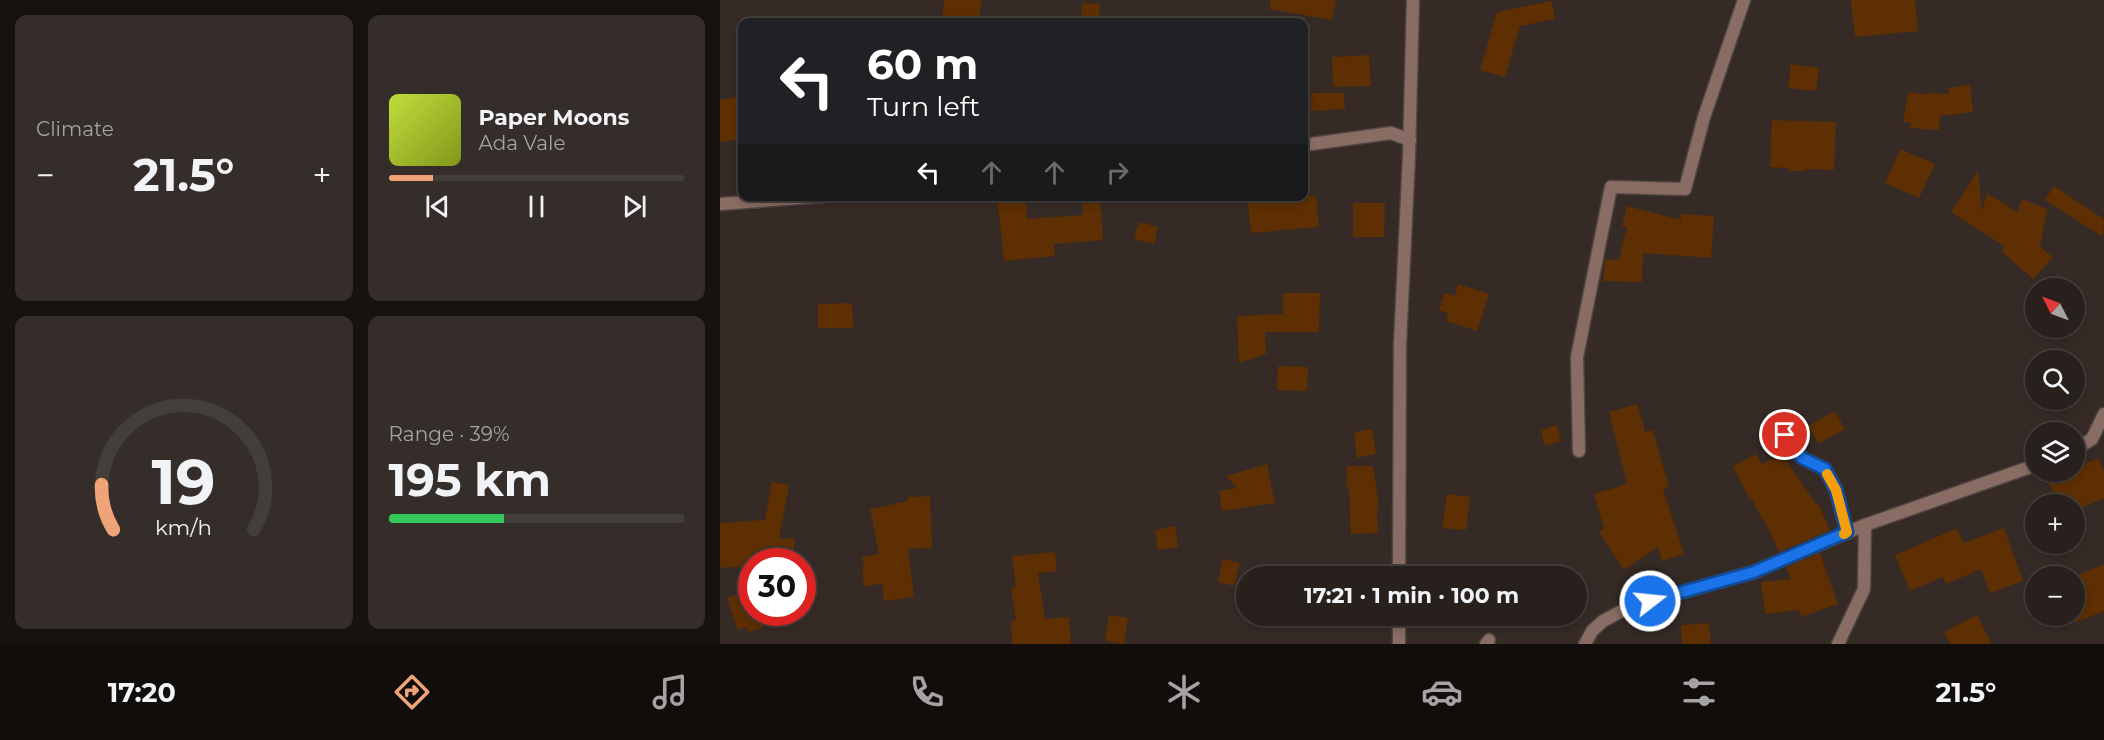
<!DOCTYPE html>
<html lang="en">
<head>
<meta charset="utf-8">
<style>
  body { margin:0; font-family:Montserrat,sans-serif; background:#342d29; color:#f1f3f6; height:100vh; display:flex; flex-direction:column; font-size:22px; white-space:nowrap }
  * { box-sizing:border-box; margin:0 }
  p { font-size:20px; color:#a5a3a3 }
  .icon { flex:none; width:33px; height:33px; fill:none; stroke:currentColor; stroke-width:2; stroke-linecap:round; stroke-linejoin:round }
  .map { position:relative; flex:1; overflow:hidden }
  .details { display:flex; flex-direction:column; gap:15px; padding:15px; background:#16120f; width:720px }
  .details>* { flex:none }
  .hud { position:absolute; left:18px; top:18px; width:570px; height:183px; border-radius:12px; box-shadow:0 3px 9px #0003,0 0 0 2px #443e3b; background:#202124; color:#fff; overflow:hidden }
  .needle { width:39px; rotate:312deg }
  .controls { position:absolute; left:1305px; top:278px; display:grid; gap:12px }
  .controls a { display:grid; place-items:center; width:60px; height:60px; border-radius:50%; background:#28201c; box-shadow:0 3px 9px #0003,0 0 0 2px #443e3b; font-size:30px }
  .speed { position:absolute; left:18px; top:548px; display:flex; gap:12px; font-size:30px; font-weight:700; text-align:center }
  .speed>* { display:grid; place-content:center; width:78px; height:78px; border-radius:50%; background:#28201c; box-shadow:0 3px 9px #0003,0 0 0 2px #443e3b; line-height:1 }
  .speed .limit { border:9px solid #d22; background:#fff; color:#111 }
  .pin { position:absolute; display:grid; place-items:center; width:51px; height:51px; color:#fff; margin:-26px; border:3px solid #fff; border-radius:50%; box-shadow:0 2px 6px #0007 }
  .me { position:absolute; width:66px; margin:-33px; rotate:74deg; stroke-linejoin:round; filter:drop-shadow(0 0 4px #0008) }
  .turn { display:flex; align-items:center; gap:21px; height:126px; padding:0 30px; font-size:27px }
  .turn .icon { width:78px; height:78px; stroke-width:2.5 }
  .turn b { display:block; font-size:42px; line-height:51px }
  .lanes { display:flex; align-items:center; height:57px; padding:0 30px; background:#0003; justify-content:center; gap:30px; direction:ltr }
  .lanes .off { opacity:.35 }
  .big { font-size:45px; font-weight:700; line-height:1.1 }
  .details .tile { flex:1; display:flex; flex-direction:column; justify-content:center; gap:9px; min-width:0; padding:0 21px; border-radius:12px; background:#342d29 }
  .details .dial { align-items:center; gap:0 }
  .dial svg { height:156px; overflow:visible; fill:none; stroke:#443e3b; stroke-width:7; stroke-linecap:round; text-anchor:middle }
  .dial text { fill:#f1f3f6; stroke:none }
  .song { display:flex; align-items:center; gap:18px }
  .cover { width:72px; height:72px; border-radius:9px; background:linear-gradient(135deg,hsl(70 70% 55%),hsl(70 70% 35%)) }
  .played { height:6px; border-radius:3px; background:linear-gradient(90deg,#efa376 15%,#443e3b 15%) }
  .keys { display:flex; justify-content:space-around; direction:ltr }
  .heat { display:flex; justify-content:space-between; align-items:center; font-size:33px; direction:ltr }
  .charge { height:9px; border-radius:4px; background:linear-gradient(90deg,#34c759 39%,#443e3b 0) }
  .details .tiles { flex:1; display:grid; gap:15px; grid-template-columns:repeat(2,1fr) }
  .trip { position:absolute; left:516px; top:566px; width:351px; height:60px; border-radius:30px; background:#28201c; box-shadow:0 3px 9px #0003,0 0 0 2px #443e3b; font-weight:700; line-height:60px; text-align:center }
  .dock { display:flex; height:96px; justify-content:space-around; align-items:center; background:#100d0b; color:#a5a3a3 }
  .dock .icon { width:42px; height:42px }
  .dock .on { color:#efa376 }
  .dock b { font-size:27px; color:#f1f3f6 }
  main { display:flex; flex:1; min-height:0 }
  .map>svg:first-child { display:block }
  .building { fill:#5d2f02 }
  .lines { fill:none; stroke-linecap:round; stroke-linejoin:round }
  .lane-casing { stroke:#504541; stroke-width:15 }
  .street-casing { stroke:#504541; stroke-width:15 }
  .lane { stroke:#896d65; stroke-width:12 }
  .street { stroke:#896d65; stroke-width:12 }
  .route-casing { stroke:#114b97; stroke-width:15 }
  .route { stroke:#1a73e8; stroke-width:10 }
  .slow { stroke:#f59e0b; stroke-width:10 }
</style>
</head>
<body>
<main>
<section class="details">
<div class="tiles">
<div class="tile"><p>Climate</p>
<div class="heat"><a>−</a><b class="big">21.5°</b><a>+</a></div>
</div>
<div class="tile">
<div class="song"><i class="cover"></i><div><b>Paper Moons</b><p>Ada Vale</p></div></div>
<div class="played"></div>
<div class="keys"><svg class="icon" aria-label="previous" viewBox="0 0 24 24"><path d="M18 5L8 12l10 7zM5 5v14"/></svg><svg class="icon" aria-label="pause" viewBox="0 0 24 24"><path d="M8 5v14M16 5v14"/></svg><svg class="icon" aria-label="next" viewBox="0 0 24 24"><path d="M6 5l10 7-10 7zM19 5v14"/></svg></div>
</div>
<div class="tile dial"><svg viewBox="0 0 100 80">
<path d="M14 69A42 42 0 1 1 86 69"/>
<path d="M14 69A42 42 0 0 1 8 46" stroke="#efa376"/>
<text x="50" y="56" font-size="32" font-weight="700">19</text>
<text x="50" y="72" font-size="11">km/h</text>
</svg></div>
<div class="tile"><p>Range · 39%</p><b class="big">195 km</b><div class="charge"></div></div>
</div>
</section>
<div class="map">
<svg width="1384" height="644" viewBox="0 0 1384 644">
  <rect width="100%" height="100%" fill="#352a26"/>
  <g class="building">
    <path d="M224,0H261L259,22H222Z"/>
    <path d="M551,0H616L612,20L550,9Z"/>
    <path d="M1131,0H1195L1198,31L1135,37Z"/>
    <path d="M832,1L835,19L800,26L785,77L760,70L777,12Z"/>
    <path d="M362,3L380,4L379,22H361Z"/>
    <path d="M649,55L651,86L613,87L612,57Z"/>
    <path d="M1071,64L1099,68L1096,91L1068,88Z"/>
    <path d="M1250,85L1253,112L1220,116L1219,130L1189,128L1192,123L1183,122L1188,92L1207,95V93L1229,94L1228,88Z"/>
    <path d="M591,93H624L625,109L591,111Z"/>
    <path d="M22,96V139L0,142V100Z"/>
    <path d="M1052,120L1116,122L1114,170L1086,169V171H1069V168L1050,167Z"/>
    <path d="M1180,149L1215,164L1199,198L1165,183Z"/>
    <path d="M1258,171L1262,211L1267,193L1297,212L1302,199L1327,209L1320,247L1333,257L1313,279L1282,252L1284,246L1231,212Z"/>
    <path d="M1334,186L1384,219L1383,237L1325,200Z"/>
    <path d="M277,196H306L307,219L363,215L362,196H380L383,240L334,244L335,256L284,261Z"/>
    <path d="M527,196H596L599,227L531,233Z"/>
    <path d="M633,203H665L664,237H633Z"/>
    <path d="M907,206L961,220V214L994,216L991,258L923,253L922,282L883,281L885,259L899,260L907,227L902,226Z"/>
    <path d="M419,222L438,227L434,244L414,239Z"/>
    <path d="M738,284L769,294L757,331L726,321L728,313L719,310L724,293L735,296Z"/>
    <path d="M563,293H600L599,332H545L546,354L519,363L517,316L563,314Z"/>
    <path d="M132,303L133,328H98V304Z"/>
    <path d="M558,366L588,367L587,391L557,390Z"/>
    <path d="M917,404L925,432L933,430L949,487L943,489L964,554L942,561L938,547L904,570L879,532L884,528L874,494L907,484L889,412Z"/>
    <path d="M1115,411L1125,429L1098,444L1088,426Z"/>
    <path d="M837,425L841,441L825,446L821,430Z"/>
    <path d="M652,429L656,454L637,458L634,432Z"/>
    <path d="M1037,454L1042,464L1062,454L1096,504L1098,503L1110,531L1059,552L1045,521H1043L1032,499L1030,500L1013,466Z"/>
    <path d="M1378,458L1384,471V498L1354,511V504H1339L1328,481L1350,471H1354V469Z"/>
    <path d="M547,464L555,503L502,511L499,491L517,488L506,476Z"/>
    <path d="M627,466H653L659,506L657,507L658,533L631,534L629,487H626Z"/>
    <path d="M52,482L69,485L59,539L74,538V556H32V566L0,568V523L45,520Z"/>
    <path d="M727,494L750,497L746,530L722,528Z"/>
    <path d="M210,496L212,548L188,549L194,597L164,601L162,584L144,586L142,569H144L142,557L159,554L150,509L188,501V497Z"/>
    <path d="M455,526L458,547L438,550L435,530Z"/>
    <path d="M1237,528L1243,543L1284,528L1303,581L1270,593L1261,569L1226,584L1223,577L1190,591L1175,555Z"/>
    <path d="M335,552L337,571L318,573L325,619L349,617L351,644H292L291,621L296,620L291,588L296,587L292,556Z"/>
    <path d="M1100,553L1118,604L1081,617L1079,610L1045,614L1041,582L1071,579L1066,567Z"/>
    <path d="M503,559L520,563L514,586L498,582Z"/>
    <path d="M1384,564V611L1354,623V577Z"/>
    <path d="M32,589V612H78L79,615L29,632L27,627L18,630L7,598Z"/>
    <path d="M389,615L408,618L404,644L385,641Z"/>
    <path d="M1257,615L1272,644H1230L1224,632Z"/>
    <path d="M989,623L991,644H962L961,625Z"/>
  </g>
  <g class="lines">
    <g class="lane-casing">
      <g id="lane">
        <path d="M859,451L857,357L891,187L965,189L984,117L1024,0"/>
        <path d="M1118,644L1144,589L1145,525"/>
      </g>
    </g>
    <g class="street-casing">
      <g id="street">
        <path d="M584,145L671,133L690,140"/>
        <path d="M0,204L105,196"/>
        <path d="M1065,435L1082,458L1105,469L1116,490L1127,532"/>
        <path d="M1354,450L1372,439L1384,414"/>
        <path d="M679,576L680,344L689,156L693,0"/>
        <path d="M679,615V644"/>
        <path d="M766,644L769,640"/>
        <path d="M865,644L872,631L883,621L909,607L1034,572L1145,525L1316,465"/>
      </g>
    </g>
    <use href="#lane" class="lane"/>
    <use href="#street" class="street"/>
  </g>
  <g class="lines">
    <g class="route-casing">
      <path id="route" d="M930,601L1034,572L1127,532L1116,490L1105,469L1082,458L1065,435"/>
    </g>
    <use href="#route" class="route"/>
    <path class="slow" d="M1107,474L1116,490L1127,532L1124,534"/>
  </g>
</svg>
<div class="controls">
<a><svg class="needle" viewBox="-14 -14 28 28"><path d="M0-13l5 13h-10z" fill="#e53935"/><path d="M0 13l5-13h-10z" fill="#a5a3a3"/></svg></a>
<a><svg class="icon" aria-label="search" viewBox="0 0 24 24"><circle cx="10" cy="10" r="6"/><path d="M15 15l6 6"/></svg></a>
<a><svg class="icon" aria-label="layers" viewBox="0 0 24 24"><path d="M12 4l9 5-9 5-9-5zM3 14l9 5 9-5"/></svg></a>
<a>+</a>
<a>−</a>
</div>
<div class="speed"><div class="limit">30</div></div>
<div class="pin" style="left:1065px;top:435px;background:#d93025"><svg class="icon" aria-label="arrive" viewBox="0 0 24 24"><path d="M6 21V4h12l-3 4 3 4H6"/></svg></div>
<svg class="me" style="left:930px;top:601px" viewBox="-20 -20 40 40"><circle r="17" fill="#1a73e8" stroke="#fff" stroke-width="3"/><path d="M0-11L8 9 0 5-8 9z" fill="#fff"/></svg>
<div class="trip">17:21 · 1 min · 100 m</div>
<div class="hud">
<div class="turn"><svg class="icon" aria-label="left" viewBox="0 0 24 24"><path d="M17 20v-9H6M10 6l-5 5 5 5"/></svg><div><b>60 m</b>Turn left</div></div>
<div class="lanes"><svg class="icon" aria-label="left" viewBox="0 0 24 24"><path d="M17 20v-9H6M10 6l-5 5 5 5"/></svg><svg class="icon off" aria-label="ahead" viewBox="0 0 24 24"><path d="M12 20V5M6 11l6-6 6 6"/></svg><svg class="icon off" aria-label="ahead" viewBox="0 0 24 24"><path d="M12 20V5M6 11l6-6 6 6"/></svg><svg class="icon off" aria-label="right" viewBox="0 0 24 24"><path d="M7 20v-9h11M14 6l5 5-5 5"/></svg></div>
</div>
</div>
</main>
<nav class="dock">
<b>17:20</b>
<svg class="icon on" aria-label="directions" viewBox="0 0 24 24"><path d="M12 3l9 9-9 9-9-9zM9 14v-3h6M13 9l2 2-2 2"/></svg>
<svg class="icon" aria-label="music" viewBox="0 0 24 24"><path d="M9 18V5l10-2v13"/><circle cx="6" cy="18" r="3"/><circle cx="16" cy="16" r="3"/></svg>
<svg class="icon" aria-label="phone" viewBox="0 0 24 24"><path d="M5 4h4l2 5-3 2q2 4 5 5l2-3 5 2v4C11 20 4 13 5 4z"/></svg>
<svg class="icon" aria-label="climate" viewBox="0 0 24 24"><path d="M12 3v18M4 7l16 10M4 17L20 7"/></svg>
<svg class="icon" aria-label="car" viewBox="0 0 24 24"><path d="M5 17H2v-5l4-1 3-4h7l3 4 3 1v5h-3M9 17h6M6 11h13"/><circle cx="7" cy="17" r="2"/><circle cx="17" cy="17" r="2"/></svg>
<svg class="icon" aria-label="filters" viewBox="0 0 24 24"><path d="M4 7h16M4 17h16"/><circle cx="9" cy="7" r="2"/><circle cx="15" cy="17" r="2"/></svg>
<b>21.5°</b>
</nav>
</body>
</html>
